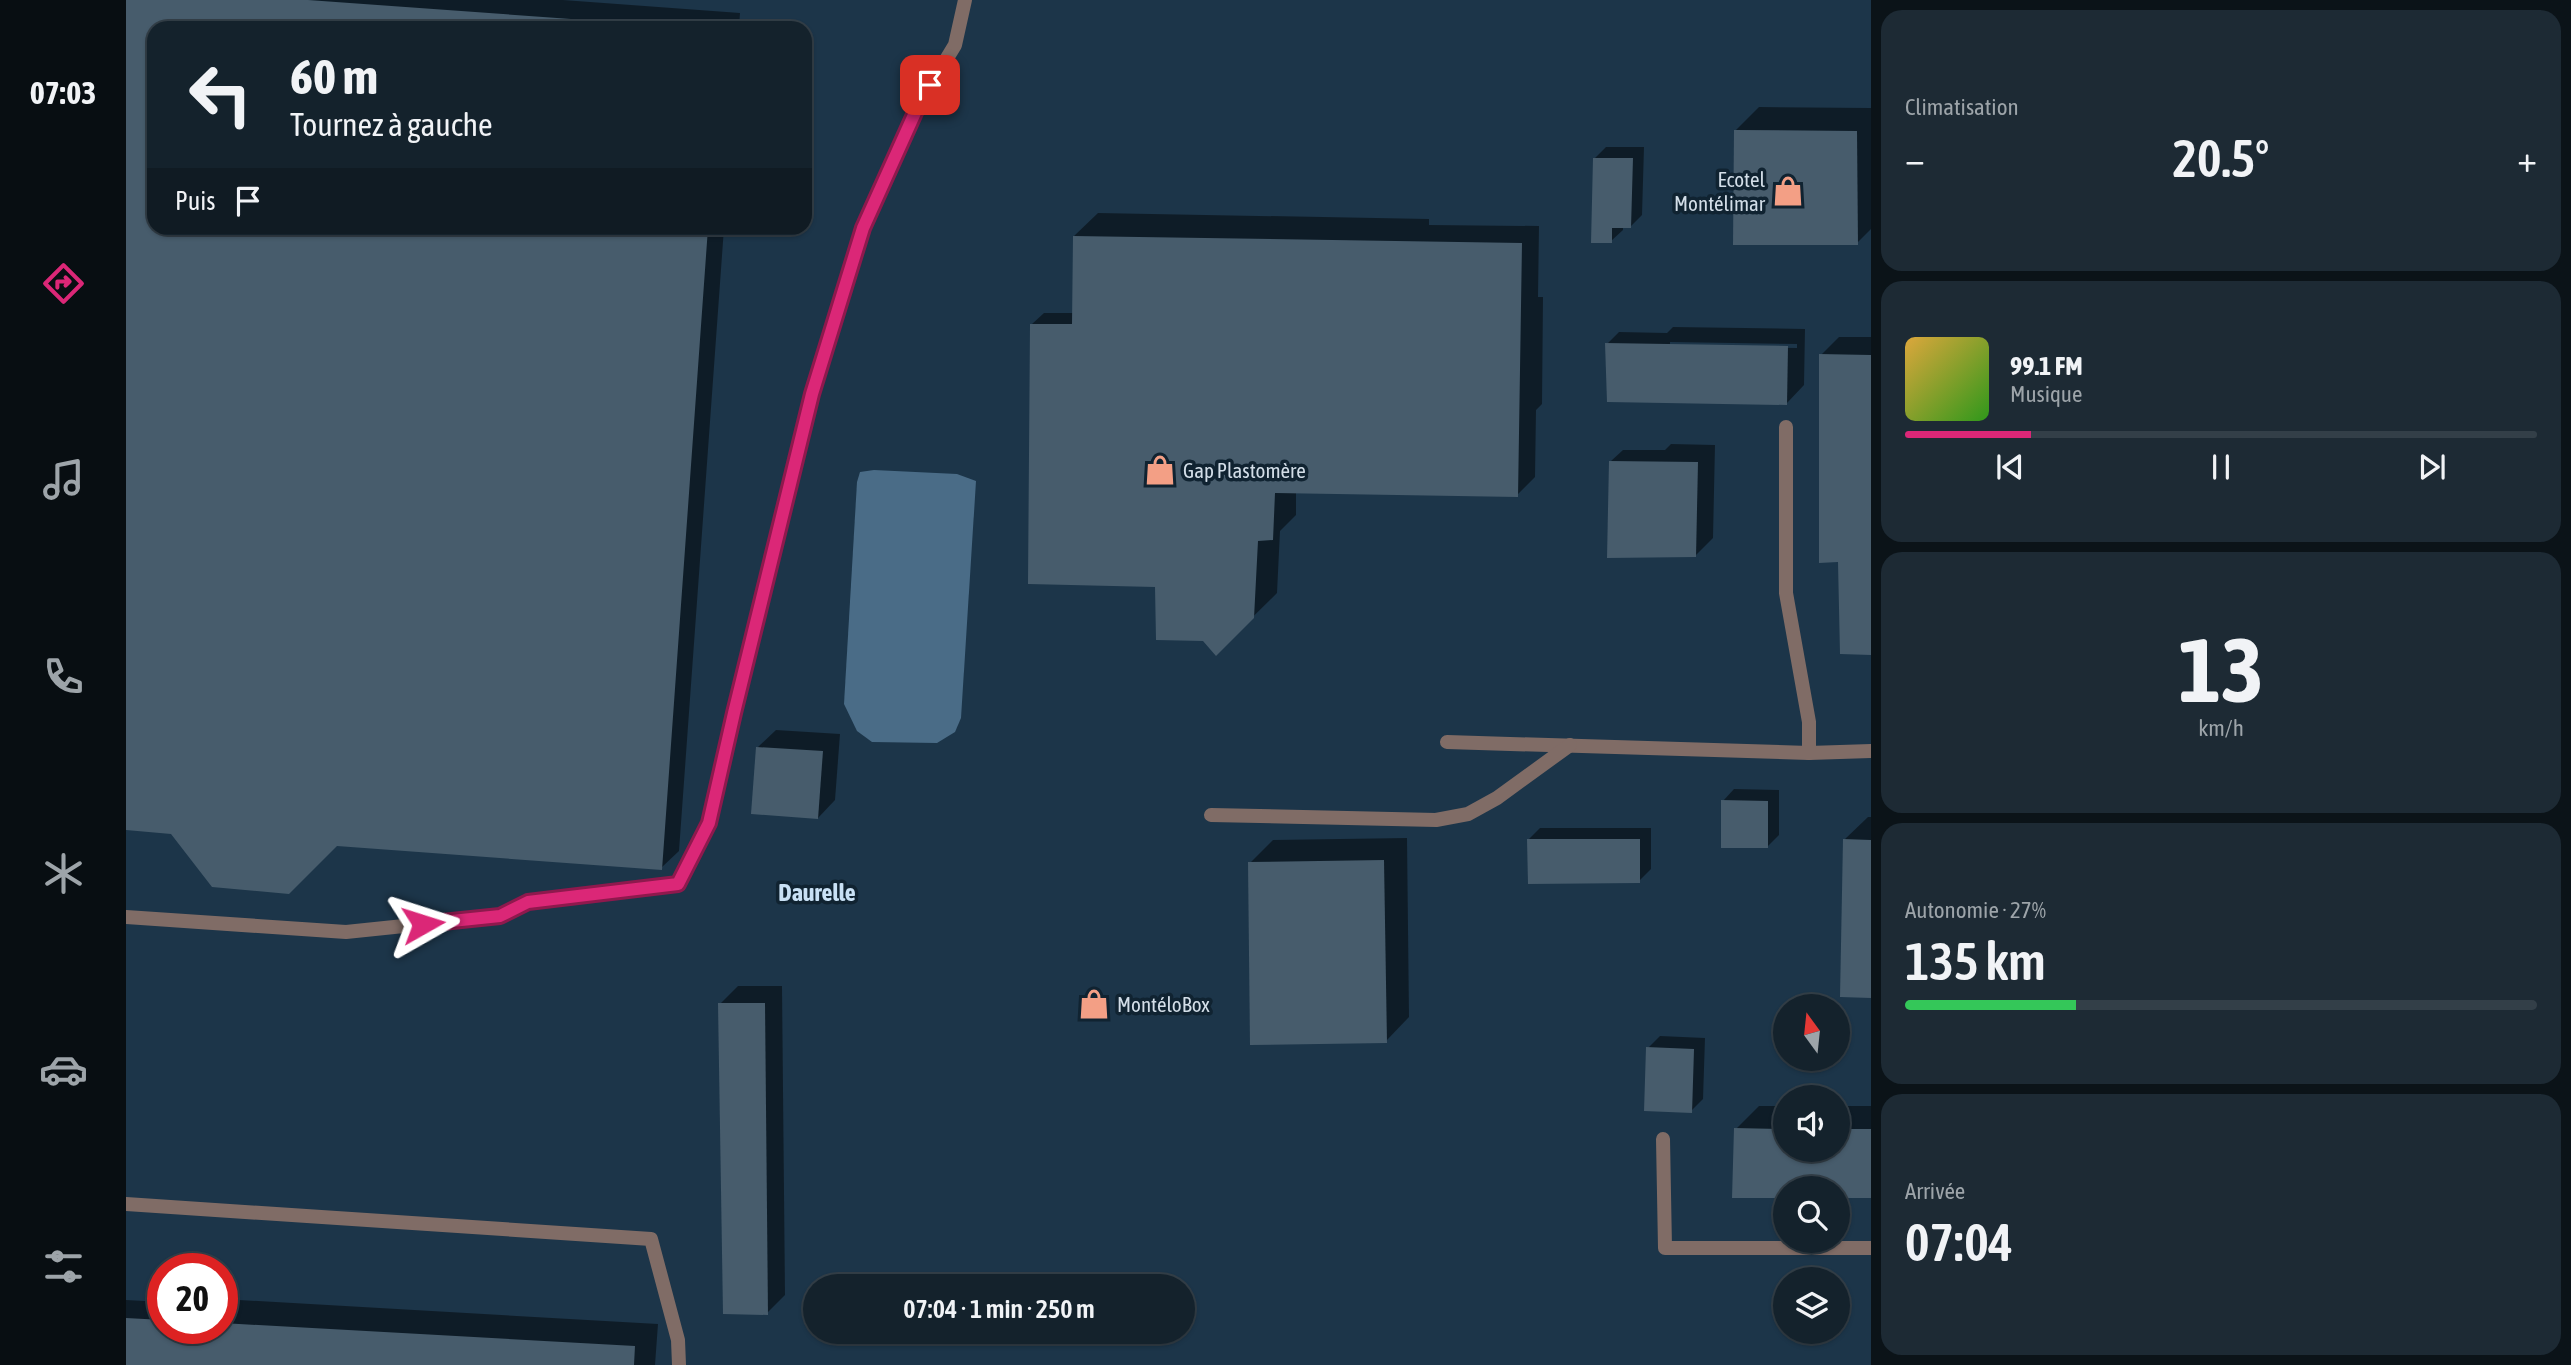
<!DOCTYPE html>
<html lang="fr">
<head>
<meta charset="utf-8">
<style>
  body { margin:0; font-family:"Asap Condensed",sans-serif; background:#1d2a34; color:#f1f3f6; height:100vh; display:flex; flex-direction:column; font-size:26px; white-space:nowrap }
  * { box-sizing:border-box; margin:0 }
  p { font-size:23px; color:#9da4a9 }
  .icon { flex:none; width:38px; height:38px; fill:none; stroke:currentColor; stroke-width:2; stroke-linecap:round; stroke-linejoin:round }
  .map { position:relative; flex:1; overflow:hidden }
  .sheet { display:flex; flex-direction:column; gap:10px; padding:10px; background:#0b1318; width:700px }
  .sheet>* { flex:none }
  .hud { position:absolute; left:21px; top:21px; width:665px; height:214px; border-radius:21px; box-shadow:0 2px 5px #0004,0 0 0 2px #333f48; background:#14222c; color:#f1f3f6; overflow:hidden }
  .needle { width:46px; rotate:345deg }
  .tools { position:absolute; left:1647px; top:994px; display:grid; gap:14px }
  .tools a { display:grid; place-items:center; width:77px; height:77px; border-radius:50%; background:#14222c; box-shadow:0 2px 5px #0004,0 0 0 2px #333f48; font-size:35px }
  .speed { position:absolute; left:21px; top:1253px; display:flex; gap:14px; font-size:35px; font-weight:700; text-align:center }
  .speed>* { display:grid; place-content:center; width:91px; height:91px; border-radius:50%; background:#14222c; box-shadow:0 2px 5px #0004,0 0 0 2px #333f48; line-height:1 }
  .speed .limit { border:10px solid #d22; background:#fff; color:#111 }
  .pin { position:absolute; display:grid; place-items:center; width:60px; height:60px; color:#fff; margin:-30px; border-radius:14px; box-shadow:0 4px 10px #0006 }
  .me { position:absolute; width:77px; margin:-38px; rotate:84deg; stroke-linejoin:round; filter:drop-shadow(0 0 5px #0008) }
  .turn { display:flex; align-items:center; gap:24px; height:147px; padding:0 28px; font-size:32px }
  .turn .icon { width:91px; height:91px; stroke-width:2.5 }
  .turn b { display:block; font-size:49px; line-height:60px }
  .then { display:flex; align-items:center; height:66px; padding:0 28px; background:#0003; gap:14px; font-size:26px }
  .big { font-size:52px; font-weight:600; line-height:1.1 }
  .sheet .widget { flex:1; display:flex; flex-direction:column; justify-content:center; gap:10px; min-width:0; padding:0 24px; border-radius:21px; background:#1d2a34 }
  .sheet .dial { align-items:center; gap:0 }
  .dial b { font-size:91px; line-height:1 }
  .song { display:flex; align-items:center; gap:21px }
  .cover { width:84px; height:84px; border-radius:10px; background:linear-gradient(135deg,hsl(40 70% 55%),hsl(110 70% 35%)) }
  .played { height:7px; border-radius:4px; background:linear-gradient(90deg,#db2777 20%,#333f48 20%) }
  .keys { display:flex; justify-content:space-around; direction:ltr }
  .heat { display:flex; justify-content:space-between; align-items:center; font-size:38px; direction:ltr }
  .charge { height:10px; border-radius:5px; background:linear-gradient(90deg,#34c759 27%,#333f48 0) }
  .trip { position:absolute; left:677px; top:1274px; width:392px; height:70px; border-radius:35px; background:#14222c; box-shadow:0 2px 5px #0004,0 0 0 2px #333f48; font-weight:600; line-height:70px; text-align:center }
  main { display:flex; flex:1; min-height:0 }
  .tab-bar { display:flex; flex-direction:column; width:126px; justify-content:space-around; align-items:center; background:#080e12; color:#9da4a9 }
  .tab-bar .icon { width:49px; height:49px }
  .tab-bar .active { color:#db2777 }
  .tab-bar b { font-size:32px; color:#f1f3f6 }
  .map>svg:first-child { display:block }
  .built { fill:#1c3549; fill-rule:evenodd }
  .water { fill:#4a6c87 }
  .shadow { fill:#0007; fill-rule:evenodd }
  .building { fill:#475c6c }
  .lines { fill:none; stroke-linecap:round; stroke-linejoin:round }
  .lane { stroke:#806c66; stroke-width:14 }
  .route-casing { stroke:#8e194d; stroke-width:18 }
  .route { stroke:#db2777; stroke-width:12 }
  .labels { text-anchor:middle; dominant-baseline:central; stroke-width:7; stroke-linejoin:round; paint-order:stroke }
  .poi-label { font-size:21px; fill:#d3dee8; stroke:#102331; text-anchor:start }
  .quarter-label { font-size:24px; font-weight:bold; fill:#c9e1f5; stroke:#102331 }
</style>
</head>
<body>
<main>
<nav class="tab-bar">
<b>07:03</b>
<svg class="icon active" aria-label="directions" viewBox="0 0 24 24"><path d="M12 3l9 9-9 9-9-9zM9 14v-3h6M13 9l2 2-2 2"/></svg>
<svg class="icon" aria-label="music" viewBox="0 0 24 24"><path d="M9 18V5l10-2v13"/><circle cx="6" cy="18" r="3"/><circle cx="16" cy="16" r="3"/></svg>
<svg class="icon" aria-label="phone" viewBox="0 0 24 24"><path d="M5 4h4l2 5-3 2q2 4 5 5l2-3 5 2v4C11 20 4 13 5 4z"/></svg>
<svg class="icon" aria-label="climate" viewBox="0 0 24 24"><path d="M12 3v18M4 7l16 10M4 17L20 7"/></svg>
<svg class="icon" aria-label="car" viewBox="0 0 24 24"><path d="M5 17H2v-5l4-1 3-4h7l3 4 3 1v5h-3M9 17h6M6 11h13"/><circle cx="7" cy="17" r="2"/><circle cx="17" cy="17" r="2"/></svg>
<svg class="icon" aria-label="filters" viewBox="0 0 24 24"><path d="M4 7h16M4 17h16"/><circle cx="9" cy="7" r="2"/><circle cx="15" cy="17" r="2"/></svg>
</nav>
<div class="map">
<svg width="1745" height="1365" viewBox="0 0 1745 1365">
  <rect width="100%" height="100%" fill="#1a2d3b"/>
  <path class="built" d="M0,0H1745V1365H0ZM28,28H679V228H28ZM1659,1006H1712V1059H1659ZM1659,1097H1712V1150H1659ZM1659,1188H1712V1241H1659ZM37,1269H96V1328H37ZM1659,1279H1712V1332H1659ZM690,1286H1057V1332H690Z"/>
  <path class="water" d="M748,470L831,474L850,481L835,718L829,732L811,743L746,742L731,731L718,704L731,482L734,472Z"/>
  <g class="shadow">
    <path d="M0,0H437L614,13L613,28H28V228H598L553,851L535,868L0,828Z"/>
    <path d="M1633,107L1745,108V229L1731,243L1609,131Z"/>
    <path d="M1480,147H1518L1516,215L1505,226H1497V230L1485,241L1469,158Z"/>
    <path d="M972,213L1303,219V225L1413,226L1412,297H1417L1416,404L1410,410L1409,477L1391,495L1170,492V515L1154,531L1151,593L1090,653L1031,585L906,324L918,313H947L948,236Z"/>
    <path d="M1547,327L1679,329L1678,385L1661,403L1481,344L1493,332L1541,333ZM1544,342L1671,344V348L1544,346Z"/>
    <path d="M1713,337H1745V653L1714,560L1695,355Z"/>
    <path d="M1545,444L1589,445L1587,538L1570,555L1485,461L1497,450H1539Z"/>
    <path d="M650,730L714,734L709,800L692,818L632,747Z"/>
    <path d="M1608,789L1653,790V835L1641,847L1597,801Z"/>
    <path d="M1742,817H1745V996L1718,840Z"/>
    <path d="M1414,828H1525V869L1513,881L1403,839Z"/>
    <path d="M1281,838L1283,1017L1260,1041L1124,863L1147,840Z"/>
    <path d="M612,986H656L659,1295L641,1313L594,1004Z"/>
    <path d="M1534,1036L1579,1038L1577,1099L1565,1111L1522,1048Z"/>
    <path d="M1633,1106H1659V1150H1712V1106H1745V1197H1712V1188H1659V1196L1610,1129Z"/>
    <path d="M96,1299L532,1324L529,1365H0V1300L37,1302V1328H96Z"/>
  </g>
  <g class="building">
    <path d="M0,0H182L543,26V28H28V228H582L536,870L211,846L163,894L86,887L45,834L0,830Z"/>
    <path d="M1608,130L1731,131L1732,245H1607Z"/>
    <path d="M1467,158H1507L1505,228H1486V243H1465Z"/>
    <path d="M947,236L1396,243L1392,497L1149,493L1147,540L1132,541L1128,618L1090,656L1077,641L1030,640L1029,587L902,584L904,324H946Z"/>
    <path d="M1479,343L1662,346L1661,405L1481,402Z"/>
    <path d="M1693,354L1745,355V655L1714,654L1712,562L1693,563Z"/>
    <path d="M1483,461L1572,462L1570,557L1481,558Z"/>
    <path d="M630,747L697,751L692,819L625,814Z"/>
    <path d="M1595,800L1642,801V848H1595Z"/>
    <path d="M1401,839H1514V883L1402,884Z"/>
    <path d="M1717,839L1745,840V998L1714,997Z"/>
    <path d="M1258,860L1261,1043L1124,1045L1122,862Z"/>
    <path d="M592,1003H639L642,1315L597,1314Z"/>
    <path d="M1520,1047L1568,1049L1566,1113L1518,1111Z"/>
    <path d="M1608,1128L1659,1129V1150H1712V1129H1745V1198H1712V1188H1659V1198H1606Z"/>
    <path d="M0,1318L37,1320V1328H96V1323L509,1346L508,1365H0Z"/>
  </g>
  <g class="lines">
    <g class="lane">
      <path d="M1660,427V593L1683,722V753"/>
      <path d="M1321,742L1683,753L1745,751"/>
      <path d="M1085,815L1310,820L1342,814L1371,798L1444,745"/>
      <path d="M0,917L220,932L374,916L402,902L552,884L583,823L608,713L686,394L738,228L792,106L829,45L839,0"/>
      <path d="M1537,1139L1539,1248H1745"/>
      <path d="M0,1204L525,1239L552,1340L553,1365"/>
    </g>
  </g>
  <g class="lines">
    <g class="route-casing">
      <path id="route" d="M297,924L374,916L402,902L552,884L583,823L608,713L686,394L737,228L792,106L804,85"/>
    </g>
    <use href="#route" class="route"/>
  </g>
  <defs>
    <g id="shop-bare" transform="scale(2.415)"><path d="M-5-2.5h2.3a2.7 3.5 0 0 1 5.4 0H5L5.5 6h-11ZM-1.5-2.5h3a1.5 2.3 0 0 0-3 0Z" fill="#f39f85" stroke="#102331" stroke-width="2.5" paint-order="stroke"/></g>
  </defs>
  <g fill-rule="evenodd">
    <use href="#shop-bare" x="1662" y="191"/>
    <use href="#shop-bare" x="1034" y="470"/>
    <use href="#shop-bare" x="968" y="1004"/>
  </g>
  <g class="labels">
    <g class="poi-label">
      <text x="1639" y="179" text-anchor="end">Ecotel<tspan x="1639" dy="24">Montélimar</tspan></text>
      <text x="1057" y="470">Gap Plastomère</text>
      <text x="991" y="1004">MontéloBox</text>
    </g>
    <g class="quarter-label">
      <text x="691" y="892">Daurelle</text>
    </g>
  </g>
</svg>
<div class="tools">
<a><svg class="needle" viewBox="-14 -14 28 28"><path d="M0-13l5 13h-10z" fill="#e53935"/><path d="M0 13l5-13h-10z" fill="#9da4a9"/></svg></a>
<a><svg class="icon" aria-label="sound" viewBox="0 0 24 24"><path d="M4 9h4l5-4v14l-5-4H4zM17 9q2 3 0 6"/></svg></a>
<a><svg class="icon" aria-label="search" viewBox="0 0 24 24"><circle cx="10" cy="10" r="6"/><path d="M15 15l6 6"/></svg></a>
<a><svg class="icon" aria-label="layers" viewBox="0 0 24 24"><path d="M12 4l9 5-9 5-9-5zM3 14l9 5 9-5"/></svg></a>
</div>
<div class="speed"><div class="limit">20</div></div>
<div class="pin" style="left:804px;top:85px;background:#d93025"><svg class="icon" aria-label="arrive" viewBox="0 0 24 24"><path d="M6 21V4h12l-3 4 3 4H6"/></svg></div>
<svg class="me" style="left:297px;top:924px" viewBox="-20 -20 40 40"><path d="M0-17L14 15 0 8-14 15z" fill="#db2777" stroke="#fff" stroke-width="4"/></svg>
<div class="trip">07:04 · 1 min · 250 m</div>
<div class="hud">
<div class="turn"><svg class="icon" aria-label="left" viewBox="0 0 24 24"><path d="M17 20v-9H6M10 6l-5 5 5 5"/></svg><div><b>60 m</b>Tournez à gauche</div></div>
<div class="then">Puis<svg class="icon" aria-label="arrive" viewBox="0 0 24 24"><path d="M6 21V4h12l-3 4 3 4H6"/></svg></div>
</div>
</div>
<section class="sheet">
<div class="widget"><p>Climatisation</p>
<div class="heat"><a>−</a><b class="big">20.5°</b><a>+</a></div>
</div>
<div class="widget">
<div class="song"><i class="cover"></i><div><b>99.1 FM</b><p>Musique</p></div></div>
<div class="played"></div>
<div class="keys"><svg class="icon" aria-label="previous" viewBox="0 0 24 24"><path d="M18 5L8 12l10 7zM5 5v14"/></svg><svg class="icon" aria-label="pause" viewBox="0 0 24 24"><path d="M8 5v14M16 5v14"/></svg><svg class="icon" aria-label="next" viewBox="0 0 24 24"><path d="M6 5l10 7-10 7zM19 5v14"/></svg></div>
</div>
<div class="widget dial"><b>13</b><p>km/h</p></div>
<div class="widget"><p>Autonomie · 27%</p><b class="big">135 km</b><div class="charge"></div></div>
<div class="widget"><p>Arrivée</p><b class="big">07:04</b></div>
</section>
</main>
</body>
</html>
